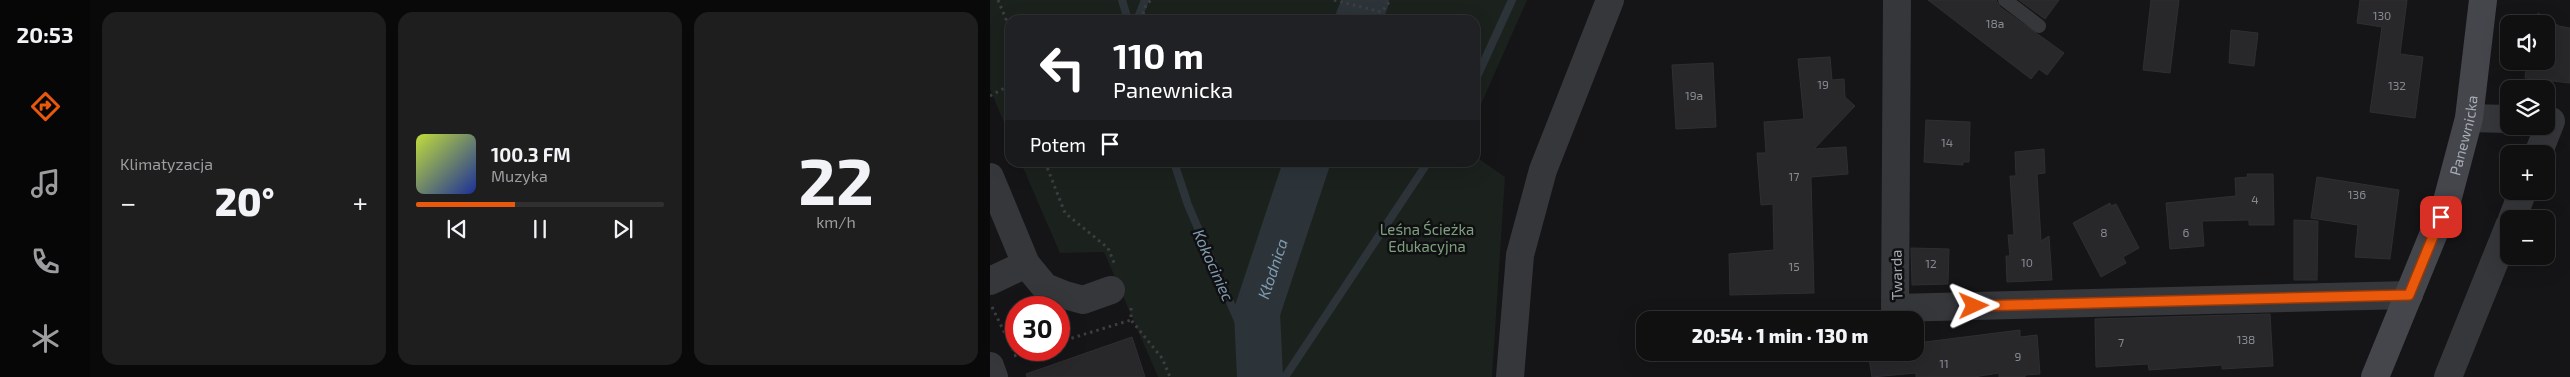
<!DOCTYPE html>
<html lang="pl">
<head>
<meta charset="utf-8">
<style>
  body { margin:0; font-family:"Exo 2",sans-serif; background:#1e1e1f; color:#f1f3f6; height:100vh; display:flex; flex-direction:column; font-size:19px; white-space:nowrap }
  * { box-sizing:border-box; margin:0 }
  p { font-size:16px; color:#9c9d9f }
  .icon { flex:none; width:28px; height:28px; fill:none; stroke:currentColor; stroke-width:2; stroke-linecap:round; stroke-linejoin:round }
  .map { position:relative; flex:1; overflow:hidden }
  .sheet { display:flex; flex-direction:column; gap:12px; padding:12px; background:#090909; width:900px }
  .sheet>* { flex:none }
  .guide { position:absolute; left:15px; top:15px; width:475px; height:152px; border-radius:15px; box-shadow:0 5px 20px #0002,0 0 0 1px #303031; background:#202124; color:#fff; overflow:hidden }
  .fabs { position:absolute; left:1510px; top:15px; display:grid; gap:10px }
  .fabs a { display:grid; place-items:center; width:55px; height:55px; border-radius:10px; background:#101011; box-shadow:0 5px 20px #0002,0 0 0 1px #303031; font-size:25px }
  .speed { position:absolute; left:15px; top:296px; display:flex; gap:10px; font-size:25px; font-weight:700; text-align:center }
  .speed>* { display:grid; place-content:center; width:65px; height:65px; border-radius:50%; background:#101011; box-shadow:0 5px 20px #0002,0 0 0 1px #303031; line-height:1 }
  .speed .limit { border:8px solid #d22; background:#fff; color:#111 }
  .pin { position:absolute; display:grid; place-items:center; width:42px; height:42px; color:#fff; margin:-21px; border-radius:10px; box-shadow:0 2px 8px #0006 }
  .me { position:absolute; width:55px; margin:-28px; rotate:89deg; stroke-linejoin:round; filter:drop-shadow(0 0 4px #0008) }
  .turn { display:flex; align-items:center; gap:18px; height:105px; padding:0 25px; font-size:22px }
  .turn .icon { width:65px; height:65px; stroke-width:2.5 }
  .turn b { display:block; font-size:35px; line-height:42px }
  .then { display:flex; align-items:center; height:48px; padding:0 25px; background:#0003; gap:10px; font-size:19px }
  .big { font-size:38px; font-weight:800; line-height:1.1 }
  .sheet .widget { flex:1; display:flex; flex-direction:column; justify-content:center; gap:8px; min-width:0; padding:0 18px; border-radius:15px; background:#1e1e1f }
  .sheet .dial { align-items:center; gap:0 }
  .dial b { font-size:65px; line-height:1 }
  .song { display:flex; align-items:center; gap:15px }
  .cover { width:60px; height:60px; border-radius:8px; background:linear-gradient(135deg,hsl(70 70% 55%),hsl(230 70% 35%)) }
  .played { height:5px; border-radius:2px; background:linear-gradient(90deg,#ea580c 40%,#303031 40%) }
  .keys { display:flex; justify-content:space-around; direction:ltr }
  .heat { display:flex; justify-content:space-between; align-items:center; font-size:28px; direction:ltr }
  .sheet .tiles { flex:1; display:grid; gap:12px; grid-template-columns:repeat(3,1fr) }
  .trip { position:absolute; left:646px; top:311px; width:288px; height:50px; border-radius:15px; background:#101011; box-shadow:0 5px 20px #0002,0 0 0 1px #303031; font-weight:800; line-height:50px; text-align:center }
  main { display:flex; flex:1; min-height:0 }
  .dock { display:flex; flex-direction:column; width:90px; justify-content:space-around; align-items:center; background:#060607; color:#9c9d9f }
  .dock .icon { width:35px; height:35px }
  .dock .current { color:#ea580c }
  .dock b { font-size:22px; color:#f1f3f6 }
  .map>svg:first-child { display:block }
  .green { fill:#1b211c }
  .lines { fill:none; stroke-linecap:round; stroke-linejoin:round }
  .stream { stroke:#2c343a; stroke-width:8 }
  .river { stroke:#2c343a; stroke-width:46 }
  .building { fill:#28282b; stroke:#2f2f33 }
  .path { stroke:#3c3e42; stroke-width:3; stroke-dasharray:2.5 4; stroke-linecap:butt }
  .lane { stroke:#36373b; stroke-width:14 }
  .street { stroke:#36373b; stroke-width:28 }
  .secondary { stroke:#44464b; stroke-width:28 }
  .route-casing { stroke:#983908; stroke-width:12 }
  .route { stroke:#ea580c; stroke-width:9 }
  .labels { text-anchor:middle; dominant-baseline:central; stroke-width:5; stroke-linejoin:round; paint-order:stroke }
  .number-label { font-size:12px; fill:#868b92 }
  .street-label { font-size:15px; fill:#a7adb6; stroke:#101012 }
  .park-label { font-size:15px; fill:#7fa07f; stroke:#101012 }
  .water-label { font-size:16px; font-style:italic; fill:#809cb0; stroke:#101012 }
</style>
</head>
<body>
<main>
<nav class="dock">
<b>20:53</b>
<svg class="icon current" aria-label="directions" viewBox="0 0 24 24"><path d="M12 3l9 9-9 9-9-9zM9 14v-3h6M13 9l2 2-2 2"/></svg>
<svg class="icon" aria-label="music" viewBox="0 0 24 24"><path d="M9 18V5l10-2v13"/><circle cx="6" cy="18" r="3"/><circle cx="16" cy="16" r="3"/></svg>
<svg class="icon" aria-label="phone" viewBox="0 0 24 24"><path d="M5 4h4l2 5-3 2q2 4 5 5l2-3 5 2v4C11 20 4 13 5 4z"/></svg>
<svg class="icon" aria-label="climate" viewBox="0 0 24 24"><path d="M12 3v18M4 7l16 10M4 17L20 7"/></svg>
</nav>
<section class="sheet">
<div class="tiles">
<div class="widget"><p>Klimatyzacja</p>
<div class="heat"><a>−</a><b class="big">20°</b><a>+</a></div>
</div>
<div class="widget">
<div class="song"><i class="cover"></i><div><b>100.3 FM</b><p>Muzyka</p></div></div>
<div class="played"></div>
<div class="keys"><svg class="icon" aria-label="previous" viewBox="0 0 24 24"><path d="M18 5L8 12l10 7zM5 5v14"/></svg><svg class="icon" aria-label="pause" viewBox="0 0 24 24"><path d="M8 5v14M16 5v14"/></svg><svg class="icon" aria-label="next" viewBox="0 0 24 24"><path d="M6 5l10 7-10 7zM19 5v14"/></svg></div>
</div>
<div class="widget dial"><b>22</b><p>km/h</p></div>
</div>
</section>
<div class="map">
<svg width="1580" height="377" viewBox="0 0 1580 377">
  <rect width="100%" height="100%" fill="#151517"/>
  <g class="green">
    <path d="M0,0H537L485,118V20H20V137L0,89Z"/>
    <path d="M485,156L515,177L502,377H168L114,252L70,253L31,163L485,162Z"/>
  </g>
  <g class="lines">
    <g class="stream">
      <path d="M132,0L138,20"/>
      <path d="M147,20L155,0"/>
      <path d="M485,81L522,0"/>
      <path d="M184,162L198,205L268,367"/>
      <path d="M295,377L438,162"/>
    </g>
    <g class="river">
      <path d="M368,20L376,0"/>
      <path id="s1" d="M270,377L267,312L317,162"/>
    </g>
  </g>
  <g class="building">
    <path d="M938,0H1006L1010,7L1074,53L1057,75L1049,69L1041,79Z"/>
    <path d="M1029,0H1069L1055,19Z"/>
    <path d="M1161,0H1189L1180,73L1153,70Z"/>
    <path d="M1370,0H1417L1410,54L1433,57L1425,118L1380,112L1392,27L1367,23Z"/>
    <path d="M1548,13L1569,26L1580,28V83L1535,78L1537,61H1556V24H1545Z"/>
    <path d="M1241,30L1268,33L1264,66L1239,63Z"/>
    <path d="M840,57L842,80L854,79L855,97L865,106L824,149L856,147L858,174L821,177L824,293L740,295L739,254L784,250L783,204L771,205L767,153H776L774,122L814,119L808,59Z"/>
    <path d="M723,63L726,127L686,129L682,65Z"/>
    <path d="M936,120L980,122L979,162H973V165L934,162Z"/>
    <path d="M1054,149L1055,173L1047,174L1051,241L1059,236L1062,280L1017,282L1016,256H1020L1018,235H1024L1020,176H1026L1025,152Z"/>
    <path d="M1257,174H1283L1284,225H1259V220L1212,221L1214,246L1180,249L1176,203L1246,196L1245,178L1258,177Z"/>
    <path d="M1327,177L1409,190L1400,259L1365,257L1368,225L1321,218Z"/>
    <path d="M1120,203L1121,206L1126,204L1149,248L1133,257L1136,263L1111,277L1083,223Z"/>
    <path d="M1304,220L1328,221L1327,280H1304Z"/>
    <path d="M921,248L959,249L958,284L922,285Z"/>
    <path d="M1280,314L1283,366L1232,369V365L1159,370L1158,364L1106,367L1105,319Z"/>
    <path d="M1030,330V337L1047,335L1050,374L1035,375V377H1009V373L984,377H926V373L882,377L878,352H925V345L935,342Z"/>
    <path d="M142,337L155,377H37L36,374Z"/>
  </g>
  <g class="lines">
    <g class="path">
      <path d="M8,0L20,29"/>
      <path d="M344,0L391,12L401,0"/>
      <path d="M151,20L156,5L161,0"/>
      <path d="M0,96L20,85"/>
      <path d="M55,162L75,213L118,248L125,265"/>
      <path d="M2,307L23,350"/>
      <path d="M141,308V320L172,358L180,377"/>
      <path d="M69,342L141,320"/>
      <path d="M24,356L42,350"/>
    </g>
    <path class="lane" d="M1015,0L1049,26"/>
    <g class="street">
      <path d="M907,0L905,308L1419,295"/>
      <path d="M1479,118L1519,119"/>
      <path d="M1548,154L1561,121"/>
      <path d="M0,177L36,264L0,281"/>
      <path d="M1522,219L1533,191"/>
      <path d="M36,264L55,287L75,295L93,300L121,290"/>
      <path d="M0,366L4,377"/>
      <path d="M520,377L530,255L553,170L620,0"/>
      <path d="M1458,377L1519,226"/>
    </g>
    <path class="secondary" id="s2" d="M1385,377L1457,201L1479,118L1493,0"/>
  </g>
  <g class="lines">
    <g class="route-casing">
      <path id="route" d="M984,306L1419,295L1451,217"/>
    </g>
    <use href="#route" class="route"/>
  </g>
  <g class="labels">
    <g class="number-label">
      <text x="1392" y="15">130</text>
      <text x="1005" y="23">18a</text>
      <text x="833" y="84">19</text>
      <text x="1407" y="85">132</text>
      <text x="704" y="95">19a</text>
      <text x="957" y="142">14</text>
      <text x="804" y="176">17</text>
      <text x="1367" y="194">136</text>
      <text x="1265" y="199">4</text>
      <text x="1114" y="232">8</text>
      <text x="1196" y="232">6</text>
      <text x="1037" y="262">10</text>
      <text x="941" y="263">12</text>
      <text x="804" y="266">15</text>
      <text x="1256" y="339">138</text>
      <text x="1131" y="342">7</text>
      <text x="1028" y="356">9</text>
      <text x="954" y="363">11</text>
    </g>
    <g class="street-label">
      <text stroke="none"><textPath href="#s2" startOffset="258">Panewnicka</textPath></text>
      <text transform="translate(906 275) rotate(-91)">Twarda</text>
    </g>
    <g class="park-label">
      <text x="437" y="229">Leśna Ścieżka<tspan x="437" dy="17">Edukacyjna</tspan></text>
    </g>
    <g class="water-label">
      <text transform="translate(224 265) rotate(66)">Kokociniec</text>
      <text stroke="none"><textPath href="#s1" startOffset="111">Kłodnica</textPath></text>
    </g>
  </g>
</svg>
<div class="fabs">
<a><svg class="icon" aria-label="sound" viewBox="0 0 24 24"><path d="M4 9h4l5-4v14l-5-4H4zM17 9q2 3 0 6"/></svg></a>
<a><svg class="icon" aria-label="layers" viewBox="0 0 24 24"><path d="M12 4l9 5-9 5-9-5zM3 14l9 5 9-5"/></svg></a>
<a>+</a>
<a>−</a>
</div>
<div class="speed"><div class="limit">30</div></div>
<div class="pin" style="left:1451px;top:217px;background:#d93025"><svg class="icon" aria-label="arrive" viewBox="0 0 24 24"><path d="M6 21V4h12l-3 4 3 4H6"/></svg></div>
<svg class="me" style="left:984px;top:306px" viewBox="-20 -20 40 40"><path d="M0-17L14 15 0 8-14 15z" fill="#ea580c" stroke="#fff" stroke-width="4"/></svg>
<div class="trip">20:54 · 1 min · 130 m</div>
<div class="guide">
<div class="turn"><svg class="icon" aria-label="left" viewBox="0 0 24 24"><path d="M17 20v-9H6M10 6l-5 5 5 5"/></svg><div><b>110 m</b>Panewnicka</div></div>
<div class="then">Potem<svg class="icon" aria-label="arrive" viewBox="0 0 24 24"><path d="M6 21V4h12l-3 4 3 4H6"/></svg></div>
</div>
</div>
</main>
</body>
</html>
